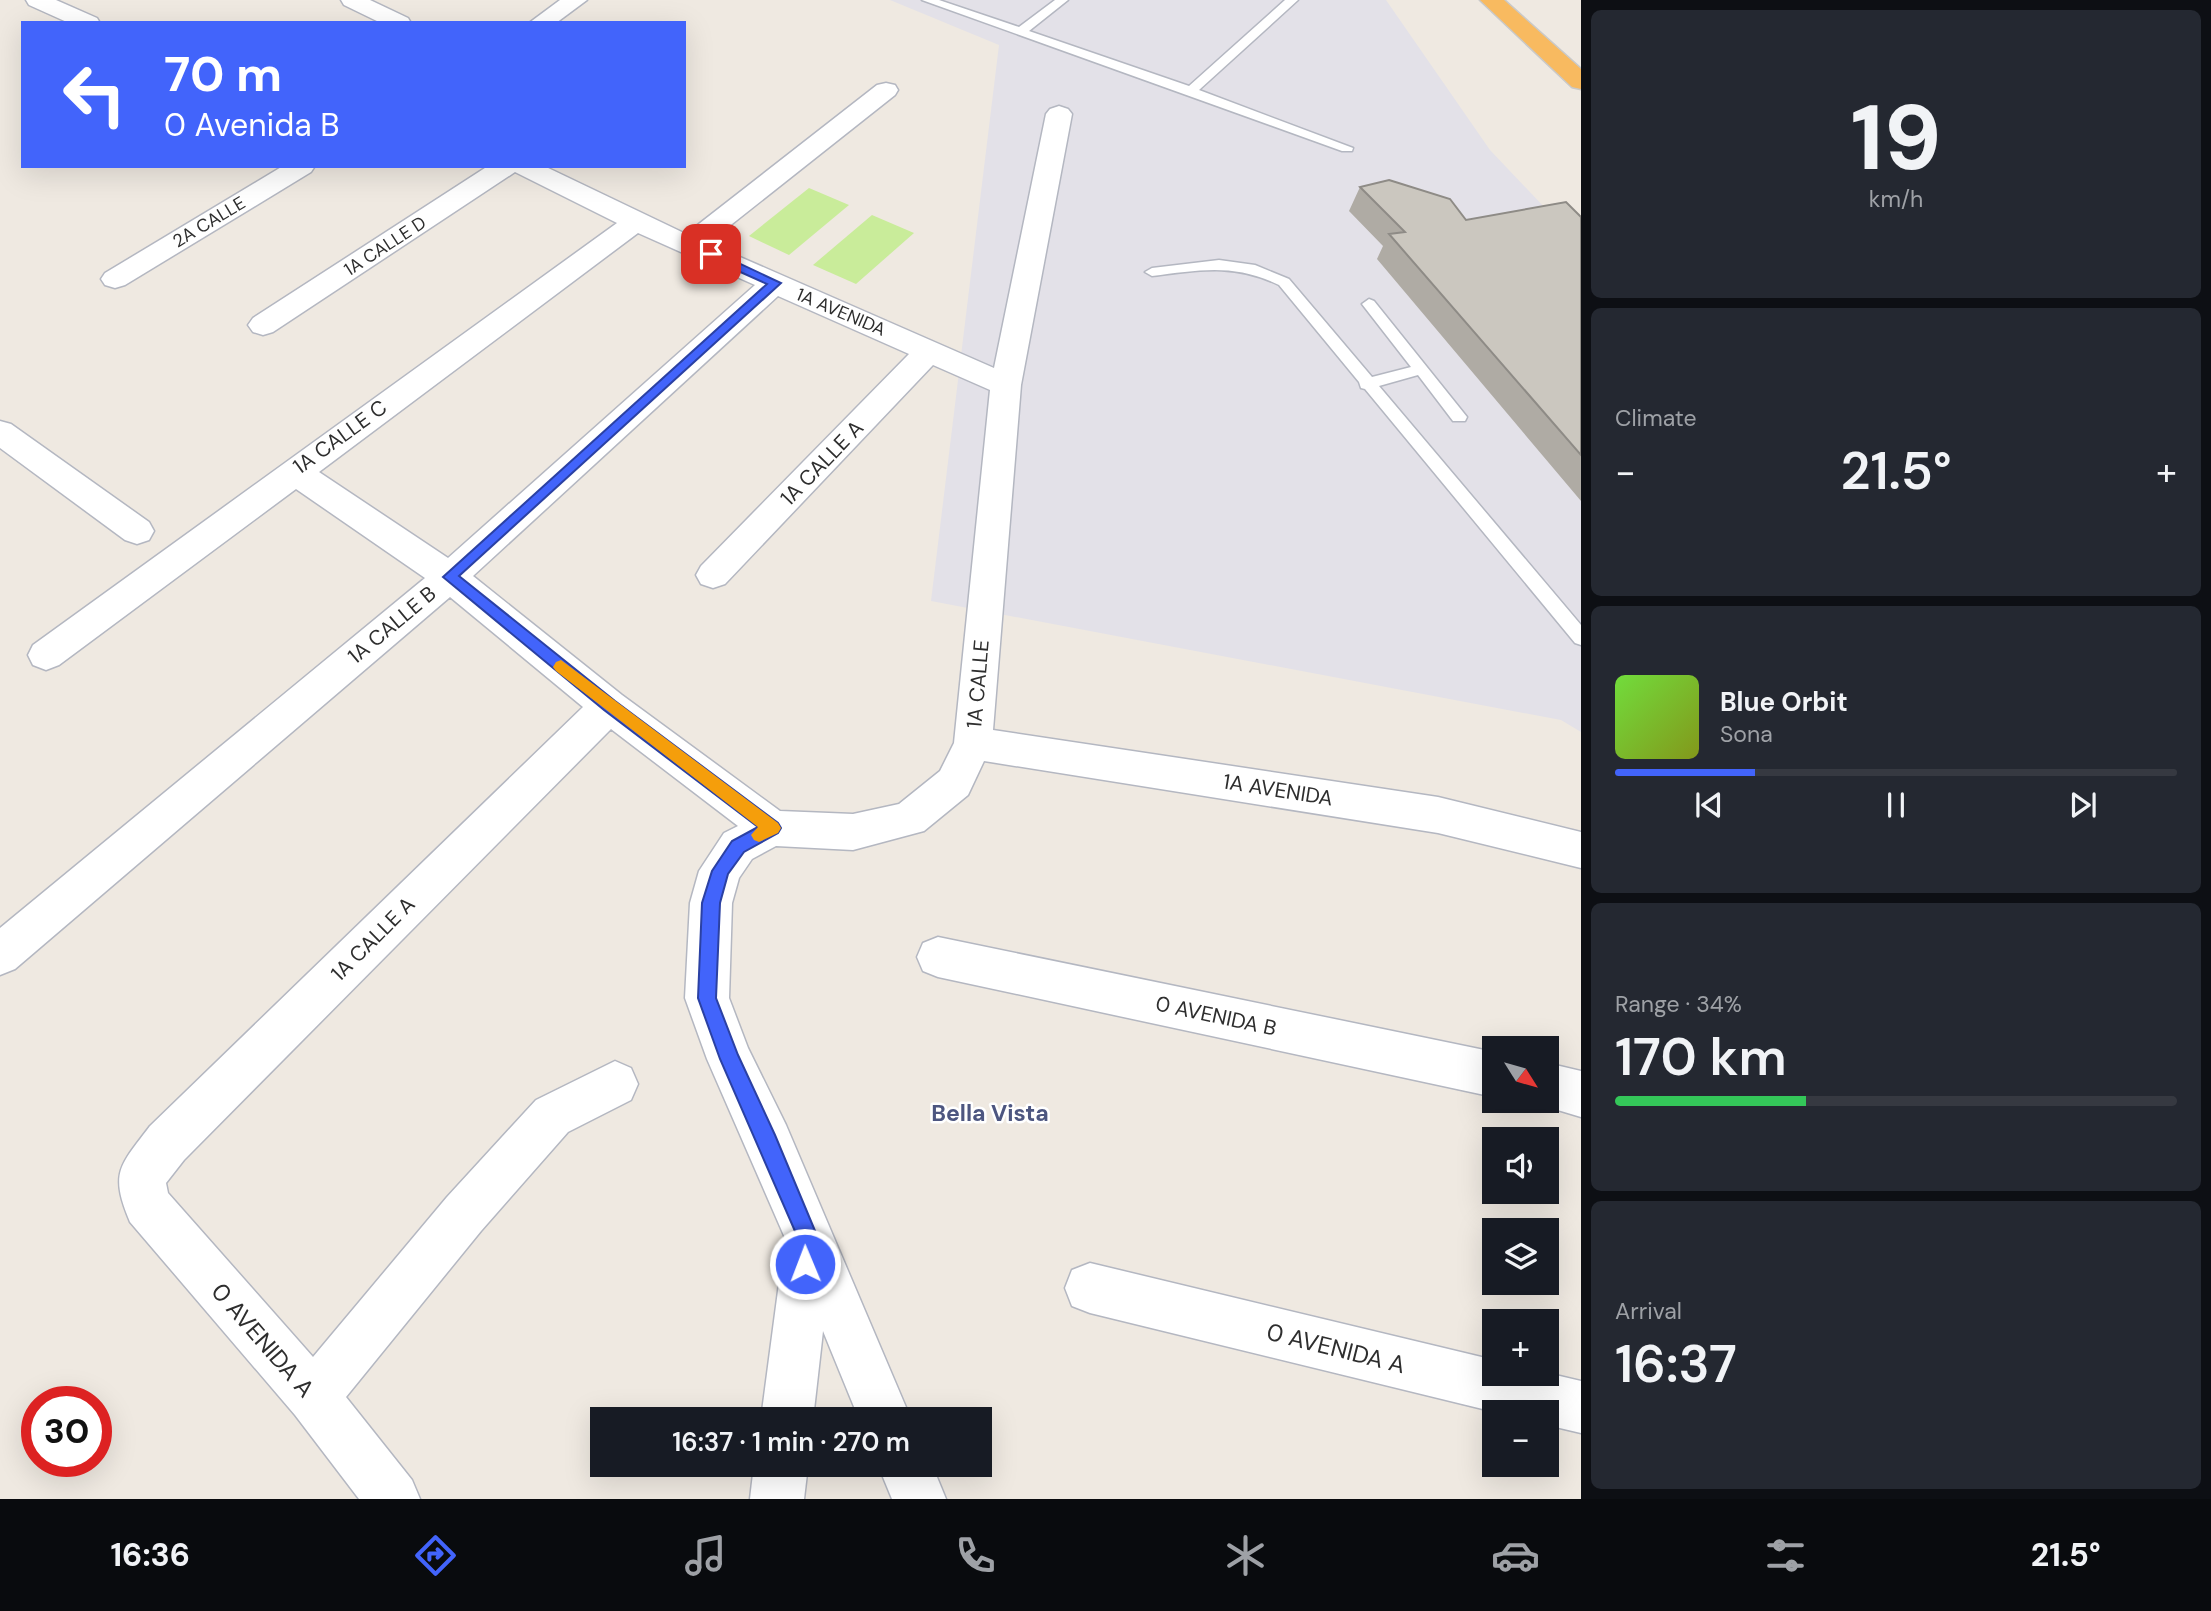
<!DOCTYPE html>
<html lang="en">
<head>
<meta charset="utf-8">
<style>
  body { margin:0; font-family:"DM Sans",sans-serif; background:#242831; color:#f1f3f6; height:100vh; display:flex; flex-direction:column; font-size:26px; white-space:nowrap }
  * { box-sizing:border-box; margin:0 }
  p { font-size:23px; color:#9ea1a6 }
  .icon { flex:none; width:38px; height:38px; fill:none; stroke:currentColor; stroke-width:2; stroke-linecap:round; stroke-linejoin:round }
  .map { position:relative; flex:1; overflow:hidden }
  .side { display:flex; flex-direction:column; gap:10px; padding:10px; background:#0d0f14; width:630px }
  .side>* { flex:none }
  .top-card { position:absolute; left:21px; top:21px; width:665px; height:147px; border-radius:0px; box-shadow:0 7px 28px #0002; background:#4264fb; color:#fff; overflow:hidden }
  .needle { width:46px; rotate:127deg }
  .fabs { position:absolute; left:1482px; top:1036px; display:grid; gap:14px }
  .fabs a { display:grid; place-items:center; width:77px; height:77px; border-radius:0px; background:#171b24; box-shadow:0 7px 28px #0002; font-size:35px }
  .speed { position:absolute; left:21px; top:1386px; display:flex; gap:14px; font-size:35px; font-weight:700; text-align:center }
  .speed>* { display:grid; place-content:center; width:91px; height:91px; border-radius:50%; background:#171b24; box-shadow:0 7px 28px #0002; line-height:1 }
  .speed .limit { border:10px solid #d22; background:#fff; color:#111 }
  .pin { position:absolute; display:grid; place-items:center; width:60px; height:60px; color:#fff; margin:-30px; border-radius:14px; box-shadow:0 4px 10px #0006 }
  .me { position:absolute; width:77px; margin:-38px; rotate:359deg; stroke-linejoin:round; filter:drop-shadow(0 0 5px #0008) }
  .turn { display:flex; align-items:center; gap:24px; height:147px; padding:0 28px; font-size:32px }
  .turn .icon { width:91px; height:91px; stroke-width:2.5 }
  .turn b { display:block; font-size:49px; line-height:60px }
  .big { font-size:52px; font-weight:600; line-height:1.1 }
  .side .card { flex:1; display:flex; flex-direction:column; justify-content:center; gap:10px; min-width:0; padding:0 24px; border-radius:10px; background:#242831 }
  .side .dial { align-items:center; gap:0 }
  .dial b { font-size:91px; line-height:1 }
  .song { display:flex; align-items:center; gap:21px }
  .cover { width:84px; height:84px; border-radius:10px; background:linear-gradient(135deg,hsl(100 70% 55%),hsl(70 70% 35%)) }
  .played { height:7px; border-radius:4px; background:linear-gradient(90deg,#4264fb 25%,#363941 25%) }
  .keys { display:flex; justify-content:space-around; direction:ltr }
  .heat { display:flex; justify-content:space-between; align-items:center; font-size:38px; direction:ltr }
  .charge { height:10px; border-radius:5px; background:linear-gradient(90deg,#34c759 34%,#363941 0) }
  .trip { position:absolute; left:590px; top:1407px; width:402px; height:70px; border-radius:0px; background:#171b24; box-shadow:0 7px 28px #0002; font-weight:600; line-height:70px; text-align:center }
  .menu { display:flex; height:112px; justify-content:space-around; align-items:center; background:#090b0e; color:#9ea1a6 }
  .menu .icon { width:49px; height:49px }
  .menu .current { color:#4264fb }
  .menu b { font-size:32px; color:#f1f3f6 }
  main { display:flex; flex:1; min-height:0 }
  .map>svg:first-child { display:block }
  .industrial { fill:#e3e1e8 }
  .pitch { fill:#c9ec9a }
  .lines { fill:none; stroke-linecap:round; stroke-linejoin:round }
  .service-casing { stroke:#b4b7c1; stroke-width:3 }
  .minor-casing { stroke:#b4b7c1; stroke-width:3 }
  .trunk-casing { stroke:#c9c9c9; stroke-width:3 }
  .service { fill:#fff; fill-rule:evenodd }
  .minor { fill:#fff; fill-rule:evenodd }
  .trunk { fill:#f8ba60; fill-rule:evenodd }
  .wall { fill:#afaba4 }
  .building { fill:#cbc7bf; stroke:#8e8b86; stroke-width:2 }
  .route { fill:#4264fb; stroke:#2b41a3; stroke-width:2 }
  .slow { fill:#f59e0b }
  .labels { text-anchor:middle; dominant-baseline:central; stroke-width:5; stroke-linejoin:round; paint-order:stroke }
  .far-street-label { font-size:18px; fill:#2e2e2e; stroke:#fff }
  .street-label { font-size:21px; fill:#2e2e2e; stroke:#fff }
  .neighbourhood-label { font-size:23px; font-weight:bold; fill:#4d5680; stroke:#fff }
  .near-street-label { font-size:24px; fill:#2e2e2e; stroke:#fff }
</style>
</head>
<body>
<main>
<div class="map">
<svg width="1581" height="1499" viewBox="0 0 1581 1499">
  <rect width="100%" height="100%" fill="#efe9e1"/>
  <path class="industrial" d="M890,0H1386L1490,150L1581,246V732L1561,720L931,601L999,45Z"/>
  <g class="pitch">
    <path d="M809,188L849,205L789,255L749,236Z"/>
    <path d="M872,215L914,233L856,284L813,265Z"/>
  </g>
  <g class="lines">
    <g class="service-casing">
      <g id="service">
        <path d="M922,0H939L1019,27L1055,0H1068L1029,31L1189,86L1285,0H1298L1199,90L1353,148L1352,151H1342Z"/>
        <path d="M1219,260L1255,265L1289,279L1372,377L1411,367L1362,304L1369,299L1374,301L1467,417L1465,421H1453L1418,375L1379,386L1581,625V645L1575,643L1365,389L1361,388L1359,382L1279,285C1234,263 1200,270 1152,276L1145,272L1152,268Z"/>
      </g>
    </g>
    <g class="minor-casing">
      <g id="minor">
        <path d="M26,0H56L97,18L100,23H69L29,5Z"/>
        <path d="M341,0H370L408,18L411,23H381L344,5Z"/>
        <path d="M560,0H587L556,23H529Z"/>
        <path d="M886,83L895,85L898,90L895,95L708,243L994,368L1046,114L1050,109L1059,106L1068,109L1072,114L1021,385L993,730L1438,797L1581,832V868L1438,833L984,761L968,795L924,831L853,850L776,846L752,859L739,878L732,903L729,998L748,1048L786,1125L911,1419H859L823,1331L813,1419H761L785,1238L707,1059L685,998L690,903L699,871L724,833L738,826L611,729L184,1160L166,1183L168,1193L313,1357L447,1197L536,1100L615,1061L631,1068L638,1084L631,1100L568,1132L481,1231L346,1397L412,1480L420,1499H359L295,1415L130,1222C109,1172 120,1166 150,1126L583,707L450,597L15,969L0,975V928L425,578L296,489L59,665L46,670L33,665L28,655L33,645L617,223L515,172L273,332L263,335L253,332L248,325L253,318L488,166H544L686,234L877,85ZM638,233L755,285L448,558L319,472ZM778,296L909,354L701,566L696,575L701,584L713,588L725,584L933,365L990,390L954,743L940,771L899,804L853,814L780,811L622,695L473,576Z"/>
        <path d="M283,166H315L311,172L125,285L115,288L105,285L101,279L105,273Z"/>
        <path d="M0,421L11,424L149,522L154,531L149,540L137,544L125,540L0,448Z"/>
        <path d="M938,937L1494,1052V1097L938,977L923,971L917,957L923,943Z"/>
        <path d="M1547,1063L1581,1071V1117L1531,1102L1547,1101Z"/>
        <path d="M1090,1263L1494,1360V1374L1547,1373L1581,1381V1433L1547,1425V1412H1495L1090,1313L1072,1306L1065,1288L1072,1270Z"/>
        <path d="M754,1465H808L804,1499H750Z"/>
        <path d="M878,1465H932L946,1499H892Z"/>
      </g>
    </g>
    <g class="trunk-casing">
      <path id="trunk" d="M1480,0H1504L1581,69V89L1572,87Z"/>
    </g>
    <use href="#service" class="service"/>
    <use href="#minor" class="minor"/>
    <use href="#trunk" class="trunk"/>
  </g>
  <path class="wall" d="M1360,187L1466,220L1581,217V501L1377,259L1383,246L1349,211Z"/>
  <path class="building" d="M1389,180L1450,199L1466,220L1566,202L1581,217V455L1389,234L1405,232L1360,187Z"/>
  <path class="route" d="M707,252H715L781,283L459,576L615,701L778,823L781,828L778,833L744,852L728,874L720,903L716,998L738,1055L775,1135L818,1238L813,1271L805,1274L798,1271L795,1264L798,1238L720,1059L698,998L702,903L712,871L732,841L758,827L604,710L443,577L767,284L707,257Z"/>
  <path class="slow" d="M561,660L778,823L781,828L778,833L759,842L754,840L751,835L758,827L556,671L553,667L556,662Z"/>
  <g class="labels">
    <g class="far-street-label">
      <text transform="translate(209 222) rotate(-31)">2A CALLE</text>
      <text transform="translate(385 246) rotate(-33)">1A CALLE D</text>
      <text transform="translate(841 312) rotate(23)">1A AVENIDA</text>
    </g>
    <g class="street-label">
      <text transform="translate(340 437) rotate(-36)">1A CALLE C</text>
      <text transform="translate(822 463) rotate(-46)">1A CALLE A</text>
      <text transform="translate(392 625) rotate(-40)">1A CALLE B</text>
      <text transform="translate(978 684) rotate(-85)">1A CALLE</text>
      <text transform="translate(1278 790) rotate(9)">1A AVENIDA</text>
      <text transform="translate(373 939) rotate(-45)">1A CALLE A</text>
      <text transform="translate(1216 1016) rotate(12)">0 AVENIDA B</text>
    </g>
    <g class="neighbourhood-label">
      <text x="990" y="1113">Bella Vista</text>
    </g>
    <g class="near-street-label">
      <text transform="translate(263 1340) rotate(49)">0 AVENIDA A</text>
      <text transform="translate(1336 1348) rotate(14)">0 AVENIDA A</text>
    </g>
  </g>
</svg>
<div class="fabs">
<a><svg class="needle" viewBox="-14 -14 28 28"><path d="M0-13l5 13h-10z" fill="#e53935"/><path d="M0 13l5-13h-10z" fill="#9ea1a6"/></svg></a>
<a><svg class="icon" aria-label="sound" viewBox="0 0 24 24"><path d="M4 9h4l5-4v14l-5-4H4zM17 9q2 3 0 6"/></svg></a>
<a><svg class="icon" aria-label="layers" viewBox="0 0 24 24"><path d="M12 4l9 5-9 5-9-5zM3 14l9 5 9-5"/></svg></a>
<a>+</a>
<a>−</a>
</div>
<div class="speed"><div class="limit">30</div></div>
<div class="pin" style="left:711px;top:254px;background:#d93025"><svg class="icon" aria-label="arrive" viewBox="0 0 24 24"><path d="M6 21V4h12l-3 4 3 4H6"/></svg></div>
<svg class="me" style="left:805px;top:1264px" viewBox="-20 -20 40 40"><circle r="17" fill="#4264fb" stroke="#fff" stroke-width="3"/><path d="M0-11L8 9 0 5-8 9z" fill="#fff"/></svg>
<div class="trip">16:37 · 1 min · 270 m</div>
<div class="top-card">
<div class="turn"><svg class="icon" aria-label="left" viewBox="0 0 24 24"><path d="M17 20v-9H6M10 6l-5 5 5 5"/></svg><div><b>70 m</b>0 Avenida B</div></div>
</div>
</div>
<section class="side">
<div class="card dial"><b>19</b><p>km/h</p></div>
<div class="card"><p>Climate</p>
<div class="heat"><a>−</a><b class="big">21.5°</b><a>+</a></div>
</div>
<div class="card">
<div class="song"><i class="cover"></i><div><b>Blue Orbit</b><p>Sona</p></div></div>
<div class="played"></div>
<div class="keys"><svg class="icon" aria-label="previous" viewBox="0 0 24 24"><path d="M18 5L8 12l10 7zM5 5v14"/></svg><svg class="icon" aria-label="pause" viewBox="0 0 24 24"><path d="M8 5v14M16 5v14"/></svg><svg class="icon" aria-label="next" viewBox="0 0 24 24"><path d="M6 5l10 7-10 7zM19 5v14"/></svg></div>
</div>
<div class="card"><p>Range · 34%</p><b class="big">170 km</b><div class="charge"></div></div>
<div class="card"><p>Arrival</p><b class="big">16:37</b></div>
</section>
</main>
<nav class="menu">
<b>16:36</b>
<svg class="icon current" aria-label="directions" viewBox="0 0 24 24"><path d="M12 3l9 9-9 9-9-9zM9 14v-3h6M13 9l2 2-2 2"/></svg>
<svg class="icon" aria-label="music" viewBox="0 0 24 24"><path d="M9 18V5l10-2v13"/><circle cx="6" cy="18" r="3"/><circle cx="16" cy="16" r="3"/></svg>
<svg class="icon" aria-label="phone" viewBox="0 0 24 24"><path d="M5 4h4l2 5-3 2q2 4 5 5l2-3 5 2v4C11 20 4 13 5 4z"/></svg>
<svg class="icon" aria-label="climate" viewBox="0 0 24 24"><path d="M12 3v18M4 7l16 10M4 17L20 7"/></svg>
<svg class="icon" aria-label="car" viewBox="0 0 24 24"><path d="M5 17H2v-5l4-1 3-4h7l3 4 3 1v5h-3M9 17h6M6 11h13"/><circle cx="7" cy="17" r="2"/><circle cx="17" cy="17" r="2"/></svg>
<svg class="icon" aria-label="filters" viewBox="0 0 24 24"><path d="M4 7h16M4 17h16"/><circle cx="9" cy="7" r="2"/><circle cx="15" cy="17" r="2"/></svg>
<b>21.5°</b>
</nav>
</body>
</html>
